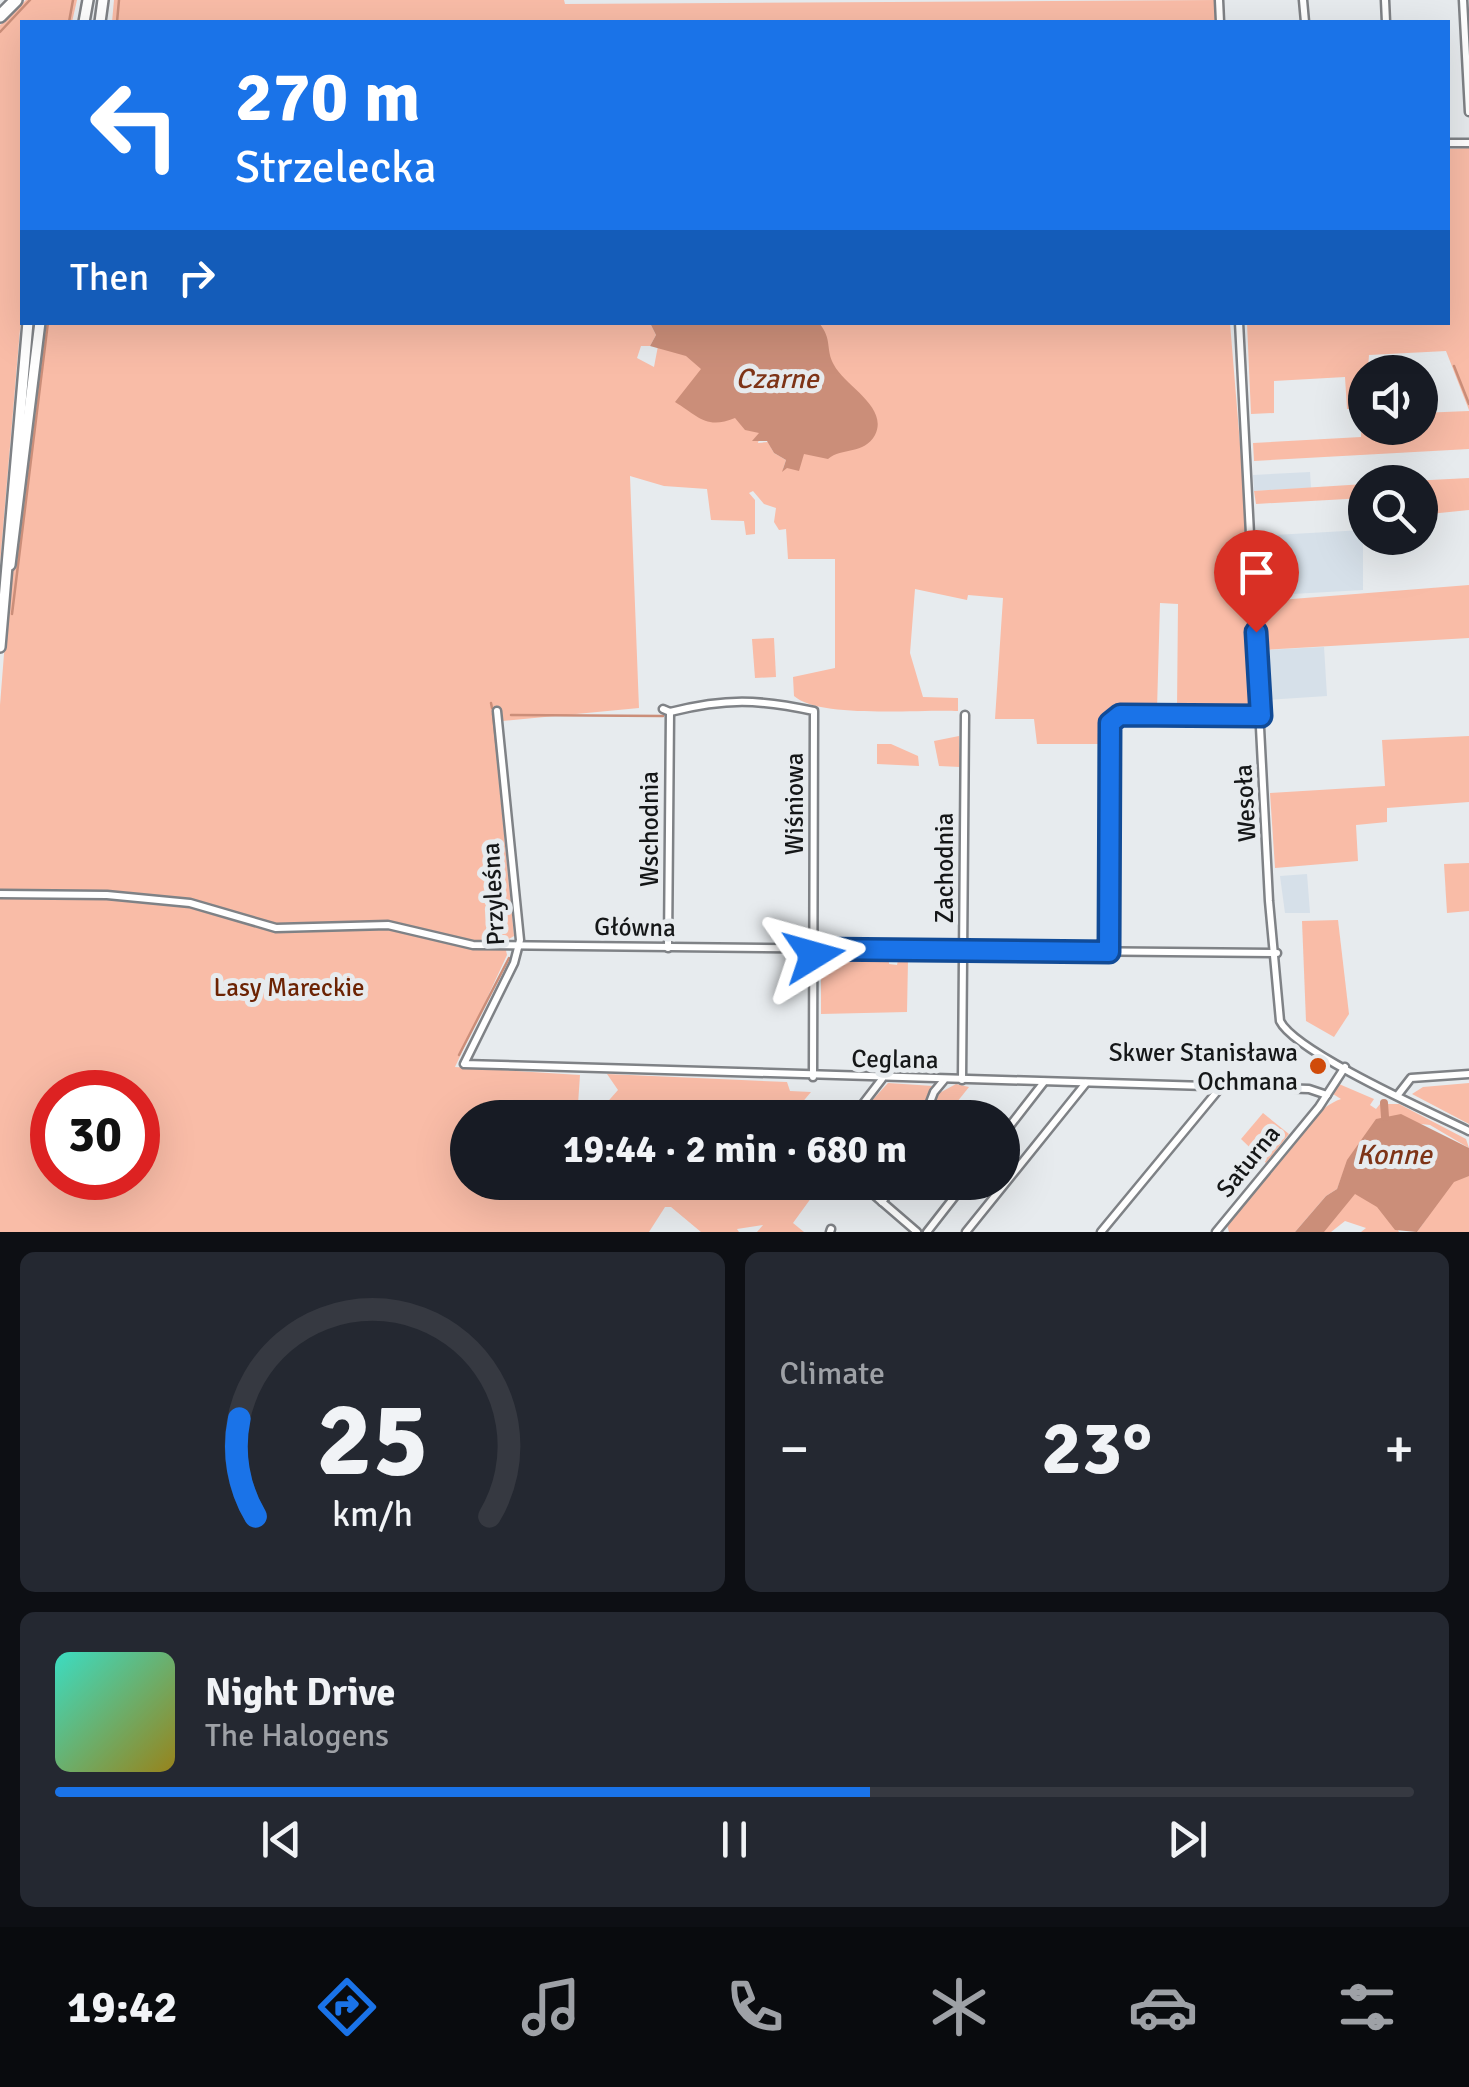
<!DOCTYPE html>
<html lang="en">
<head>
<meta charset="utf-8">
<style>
  body { margin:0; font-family:Signika,sans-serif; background:#242831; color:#f1f3f6; height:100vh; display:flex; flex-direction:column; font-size:38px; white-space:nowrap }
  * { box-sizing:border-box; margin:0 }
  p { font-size:32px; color:#9ea1a6 }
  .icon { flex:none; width:55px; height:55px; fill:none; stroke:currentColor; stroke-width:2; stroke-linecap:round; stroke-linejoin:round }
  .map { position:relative; height:1232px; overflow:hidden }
  .side { display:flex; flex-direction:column; gap:20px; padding:20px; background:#0d0f14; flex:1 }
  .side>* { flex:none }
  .hud { position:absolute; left:20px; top:20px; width:1430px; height:305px; border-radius:0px; box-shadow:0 10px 40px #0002; background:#1a73e8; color:#fff; overflow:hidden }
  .tools { position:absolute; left:1348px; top:355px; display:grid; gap:20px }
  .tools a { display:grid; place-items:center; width:90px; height:90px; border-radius:50%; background:#171b24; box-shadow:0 10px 40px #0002; font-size:50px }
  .speed { position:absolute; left:30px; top:1070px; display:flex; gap:20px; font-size:50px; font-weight:700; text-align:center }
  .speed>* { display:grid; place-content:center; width:130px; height:130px; border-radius:50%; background:#171b24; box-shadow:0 10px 40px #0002; line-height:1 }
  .speed .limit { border:15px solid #d22; background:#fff; color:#111 }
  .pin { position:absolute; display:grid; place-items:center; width:85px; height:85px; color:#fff; margin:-102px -42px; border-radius:50% 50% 50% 0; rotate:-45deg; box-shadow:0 0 10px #0007 }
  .pin .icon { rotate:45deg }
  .me { position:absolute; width:110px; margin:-55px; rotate:82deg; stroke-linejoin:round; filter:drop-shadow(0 0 8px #0008) }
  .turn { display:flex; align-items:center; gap:35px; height:210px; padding:0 50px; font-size:45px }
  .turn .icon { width:130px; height:130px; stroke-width:2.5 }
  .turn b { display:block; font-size:70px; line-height:85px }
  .then { display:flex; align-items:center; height:95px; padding:0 50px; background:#0003; gap:20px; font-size:38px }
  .big { font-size:75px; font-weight:700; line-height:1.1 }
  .side .widget { flex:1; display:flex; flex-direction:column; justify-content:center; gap:15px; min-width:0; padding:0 35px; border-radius:15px; background:#242831 }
  .side .dial { align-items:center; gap:0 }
  .dial svg { height:260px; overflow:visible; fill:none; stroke:#363941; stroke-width:7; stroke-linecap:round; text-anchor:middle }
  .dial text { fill:#f1f3f6; stroke:none }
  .song { display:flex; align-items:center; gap:30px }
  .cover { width:120px; height:120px; border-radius:15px; background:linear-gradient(135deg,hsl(170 70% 55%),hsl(50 70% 35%)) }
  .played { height:10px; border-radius:5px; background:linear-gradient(90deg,#1a73e8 60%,#363941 60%) }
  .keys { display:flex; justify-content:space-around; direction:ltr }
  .heat { display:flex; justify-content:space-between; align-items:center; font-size:55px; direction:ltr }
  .side .tiles { flex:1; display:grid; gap:20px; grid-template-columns:1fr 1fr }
  .widget:last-child { grid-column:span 2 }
  .trip { position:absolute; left:450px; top:1100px; width:570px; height:100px; border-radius:50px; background:#171b24; box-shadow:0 10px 40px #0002; font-weight:700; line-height:100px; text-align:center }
  .tabs { display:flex; height:160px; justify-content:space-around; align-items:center; background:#090b0e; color:#9ea1a6 }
  .tabs .icon { width:70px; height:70px }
  .tabs .selected { color:#1a73e8 }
  .tabs b { font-size:45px; color:#f1f3f6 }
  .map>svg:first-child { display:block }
  .built { fill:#d6e0e9 }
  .green { fill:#f9bca7; fill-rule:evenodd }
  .water { fill:#cb8e79 }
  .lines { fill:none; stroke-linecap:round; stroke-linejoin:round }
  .stream { stroke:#cb8e79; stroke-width:2.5 }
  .canal { stroke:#cb8e79; stroke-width:8 }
  .street-casing { stroke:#7f8286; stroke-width:11 }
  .secondary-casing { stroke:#7f8286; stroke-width:14 }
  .highway-casing { stroke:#7f8286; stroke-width:16 }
  .street { stroke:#fff; stroke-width:6 }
  .secondary { stroke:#fff; stroke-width:9 }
  .highway { stroke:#fff; stroke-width:11 }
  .route-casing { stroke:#114b97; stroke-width:25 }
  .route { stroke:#1a73e8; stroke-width:18 }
  .poi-dot { fill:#d04b0a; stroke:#e7ebee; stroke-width:4 }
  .labels { text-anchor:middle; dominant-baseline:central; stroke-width:10; stroke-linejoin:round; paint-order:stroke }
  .street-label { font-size:25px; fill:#151718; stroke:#e7ebee }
  .park-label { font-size:25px; fill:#6c2303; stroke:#e7ebee }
  .poi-label { font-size:25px; fill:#151718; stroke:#e7ebee; text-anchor:end }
  .water-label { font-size:28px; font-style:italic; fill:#7e3417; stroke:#e7ebee }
</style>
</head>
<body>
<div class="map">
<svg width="1469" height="1232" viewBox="0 0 1469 1232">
  <rect width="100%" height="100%" fill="#e7ebee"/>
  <g class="built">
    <path d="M1310,472L1311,488L1254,491L1253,475Z"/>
    <path d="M1363,530V590L1259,596L1257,536Z"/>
    <path d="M1324,647L1327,696L1267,700L1263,650Z"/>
    <path d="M1307,874L1310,913H1285L1280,876Z"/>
  </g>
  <g class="green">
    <path d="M26,0H77L72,22H22V306L0,564V25Z"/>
    <path d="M114,0H564L565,4L1216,0L1217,22H112Z"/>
    <path d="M1469,148V410L1446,351L1369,355L1365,408L1347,409L1345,377L1274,381V413L1251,414L1247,323L1448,322V149Z"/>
    <path d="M46,323H650L656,335L650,346H641L637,358L654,367L658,346L691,348L761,432L758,443L768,442L774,453L786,460L783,469L788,465L808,323H1230L1246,517L1254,709H1177L1178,604L1160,603L1157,709L1106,711L1105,744H1037L1034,719H995L1003,598L968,595L967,600L915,589L910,653L923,697L958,698V711C921,709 820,719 794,696L793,677L835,668V559H788L786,529L779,530L774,522L776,508L764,504L753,491L749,493L755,500V534L746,535L744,521L711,520L707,489L664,486L630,476L639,708L493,722L514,936L504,942L507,955L455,1067L580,1075L578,1104L603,1107L618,1090L607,1074L787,1082L790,1091L811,1092L790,1117L468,1118V1182L822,1183L793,1223L804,1232H757L763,1225L737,1229L739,1232H701L671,1207H665L649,1232H0V705L7,616ZM52,1092H138V1178H52Z"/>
    <path d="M1469,411V449L1254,461L1253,443L1361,437L1362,416L1365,428H1420V413Z"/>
    <path d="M1469,478V510L1420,515V482H1391Z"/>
    <path d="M1365,484V498L1256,504L1254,491Z"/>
    <path d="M1469,585V638L1263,650L1260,606L1268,601Z"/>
    <path d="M774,638L776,677L755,678L752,639Z"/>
    <path d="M959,736L960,767L939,766L934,741Z"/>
    <path d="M1469,736V802L1387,808V822L1356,825L1358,861L1275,868L1270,793L1385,786L1382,740Z"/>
    <path d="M877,744H891L918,756L919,766L877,764Z"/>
    <path d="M1469,863V911L1447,913L1444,864Z"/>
    <path d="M1338,920L1349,1014L1334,1037L1306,1021L1302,921Z"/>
    <path d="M827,958C849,964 868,960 889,960V964L897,965L898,960H908L907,1012L821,1014V961L829,965Z"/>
    <path d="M888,1083L933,1086L920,1117H857Z"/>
    <path d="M1469,1083V1124L1412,1094L1423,1087Z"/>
    <path d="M956,1084L969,1087L945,1117L927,1118L934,1096Z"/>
    <path d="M1339,1084L1374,1099L1370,1105L1376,1109L1380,1104H1399L1466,1139L1469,1148L1430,1125L1377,1119L1348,1160L1337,1189L1326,1196L1295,1232H1229L1227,1225C1253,1193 1304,1111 1341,1099L1333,1094Z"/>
    <path d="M1263,1113L1289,1134L1266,1163L1241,1139Z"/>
    <path d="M1469,1163V1232H1417L1427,1218L1409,1195L1414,1180Z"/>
    <path d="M1357,1190L1386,1208L1399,1232H1361L1366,1228L1345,1221L1331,1232H1322Z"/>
  </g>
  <g class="water">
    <path d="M650,323H819C833,340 825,349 834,365C845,386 889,407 875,435C864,455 842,447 828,459L804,454L799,471L787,468L782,472L786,460L774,453L767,441H752L759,433L745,430L735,418C706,430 698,416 675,402L701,369L686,356L650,346L656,335Z"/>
    <path d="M1401,1114L1469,1148V1176L1454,1182L1417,1232L1395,1230L1377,1207L1355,1194L1324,1232H1295L1326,1196L1337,1189L1347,1160L1376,1119Z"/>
  </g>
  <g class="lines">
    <g class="stream">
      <path d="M69,22L73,0"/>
      <path d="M117,22L119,0"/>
      <path d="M0,32L30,0"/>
      <path d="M1454,366L1469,404"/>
      <path d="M12,614L48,322"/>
      <path d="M491,703L492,708"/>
      <path d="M493,714L507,841"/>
      <path d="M511,715L663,716"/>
      <path d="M510,878L513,904"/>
      <path d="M459,1055L509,958"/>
    </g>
    <path class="canal" d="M1384,1103L1385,1117"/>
    <g class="street-casing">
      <g id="street">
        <path d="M1219,0L1220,22"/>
        <path d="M1303,0L1305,22"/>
        <path d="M1385,0L1386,22"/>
        <path d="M1463,0L1469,112"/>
        <path d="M1448,143H1469"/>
        <path d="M1239,322L1269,901L1280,1021C1295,1052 1432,1113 1469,1131"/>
        <path d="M663,709L670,712C726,698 758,699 814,711L813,1077"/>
        <path d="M497,711L520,940L514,963L464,1064L1309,1089L1327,1095"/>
        <path d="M0,894L107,895L190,903L276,928L388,925L473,945L1277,953"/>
        <path d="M668,948L670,712"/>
        <path d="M1109,952L1112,719L1261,716"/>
        <path d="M962,1080L965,715"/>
        <path d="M1397,1096L1411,1078L1469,1074"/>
        <path d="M852,1118L882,1079"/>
        <path d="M924,1118L934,1092L944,1080"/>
        <path d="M1002,1136L1044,1082"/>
        <path d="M859,1182L917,1232"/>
        <path d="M882,1202L896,1182"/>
        <path d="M830,1232L831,1229"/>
        <path d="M927,1232L966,1182"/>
        <path d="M966,1232L1086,1083"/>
        <path d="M1101,1232L1220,1088"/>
        <path d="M1216,1232L1319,1107L1345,1067"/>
      </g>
    </g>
    <g class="secondary-casing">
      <g id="secondary">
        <path d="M84,22L88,0"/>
        <path d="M100,22L103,0"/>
        <path d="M10,565L40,322"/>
        <path d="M0,647L28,322"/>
      </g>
    </g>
    <g class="highway-casing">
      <path id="highway" d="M0,16L16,0"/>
    </g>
    <use href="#street" class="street"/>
    <use href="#secondary" class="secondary"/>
    <use href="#highway" class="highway"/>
  </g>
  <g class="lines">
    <g class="route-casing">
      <path id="route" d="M814,955V949L1109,952L1110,723L1120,715L1261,716L1256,632"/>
    </g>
    <use href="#route" class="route"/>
  </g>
  <circle class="poi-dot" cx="1318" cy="1066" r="10"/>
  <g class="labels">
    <g class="street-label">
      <text transform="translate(1245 803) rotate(-93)">Wesoła</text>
      <text transform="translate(794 804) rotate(-90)">Wiśniowa</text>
      <text transform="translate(649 829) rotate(-90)">Wschodnia</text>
      <text transform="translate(944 868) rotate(-90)">Zachodnia</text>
      <text transform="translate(493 894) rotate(-93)">Przyleśna</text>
      <text transform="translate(635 927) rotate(1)">Główna</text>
      <text transform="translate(895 1059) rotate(1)">Ceglana</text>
      <text transform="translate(1248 1161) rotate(-51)">Saturna</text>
    </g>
    <g class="park-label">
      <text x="289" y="987">Lasy Mareckie</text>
    </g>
    <g class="poi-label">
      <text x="1298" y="1052">Skwer Stanisława<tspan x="1298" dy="29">Ochmana</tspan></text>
    </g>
    <g class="water-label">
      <text x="777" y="379">Czarne</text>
      <text x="1394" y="1155">Konne</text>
    </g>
  </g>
</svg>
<div class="tools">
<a><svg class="icon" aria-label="sound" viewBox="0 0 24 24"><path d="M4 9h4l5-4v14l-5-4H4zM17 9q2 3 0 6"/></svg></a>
<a><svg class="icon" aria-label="search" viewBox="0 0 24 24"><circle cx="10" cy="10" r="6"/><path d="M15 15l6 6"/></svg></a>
</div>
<div class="speed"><div class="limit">30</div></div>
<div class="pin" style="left:1256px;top:632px;background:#d93025"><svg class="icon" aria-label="arrive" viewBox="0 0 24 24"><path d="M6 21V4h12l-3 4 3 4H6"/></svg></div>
<svg class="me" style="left:814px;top:955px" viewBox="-20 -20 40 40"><path d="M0-17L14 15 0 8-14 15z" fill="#1a73e8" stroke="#fff" stroke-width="4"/></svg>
<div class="trip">19:44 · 2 min · 680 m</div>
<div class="hud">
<div class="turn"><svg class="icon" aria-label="left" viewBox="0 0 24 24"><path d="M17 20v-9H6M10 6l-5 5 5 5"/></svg><div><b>270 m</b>Strzelecka</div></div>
<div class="then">Then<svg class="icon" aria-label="right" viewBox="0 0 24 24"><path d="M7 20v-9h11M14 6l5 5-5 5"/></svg></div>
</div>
</div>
<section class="side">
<div class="tiles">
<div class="widget dial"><svg viewBox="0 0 100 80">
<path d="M14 69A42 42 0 1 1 86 69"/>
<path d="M14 69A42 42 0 0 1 9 39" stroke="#1a73e8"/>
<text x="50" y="56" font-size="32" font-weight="700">25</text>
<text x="50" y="72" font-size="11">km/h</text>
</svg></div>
<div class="widget"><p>Climate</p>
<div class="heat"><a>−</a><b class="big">23°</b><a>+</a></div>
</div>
<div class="widget">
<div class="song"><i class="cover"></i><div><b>Night Drive</b><p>The Halogens</p></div></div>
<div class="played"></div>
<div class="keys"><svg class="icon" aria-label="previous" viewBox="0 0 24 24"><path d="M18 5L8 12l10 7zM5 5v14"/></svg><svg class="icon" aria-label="pause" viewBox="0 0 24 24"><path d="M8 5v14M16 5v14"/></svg><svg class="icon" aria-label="next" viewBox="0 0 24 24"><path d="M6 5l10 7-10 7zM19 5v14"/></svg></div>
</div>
</div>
</section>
<nav class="tabs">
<b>19:42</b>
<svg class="icon selected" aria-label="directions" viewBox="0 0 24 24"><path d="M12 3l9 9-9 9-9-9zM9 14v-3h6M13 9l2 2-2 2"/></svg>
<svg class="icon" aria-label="music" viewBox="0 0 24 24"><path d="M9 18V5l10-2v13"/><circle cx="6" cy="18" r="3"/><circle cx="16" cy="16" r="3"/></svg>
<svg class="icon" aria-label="phone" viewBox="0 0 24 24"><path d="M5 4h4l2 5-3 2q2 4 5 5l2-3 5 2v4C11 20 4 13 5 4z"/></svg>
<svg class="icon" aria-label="climate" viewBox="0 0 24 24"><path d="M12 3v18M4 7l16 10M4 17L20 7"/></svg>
<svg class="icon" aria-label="car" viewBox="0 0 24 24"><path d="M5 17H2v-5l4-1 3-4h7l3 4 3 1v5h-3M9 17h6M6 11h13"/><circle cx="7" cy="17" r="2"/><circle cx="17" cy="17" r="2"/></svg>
<svg class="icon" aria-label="filters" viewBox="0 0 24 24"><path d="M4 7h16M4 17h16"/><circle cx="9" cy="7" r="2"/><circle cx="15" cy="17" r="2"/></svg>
</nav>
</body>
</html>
